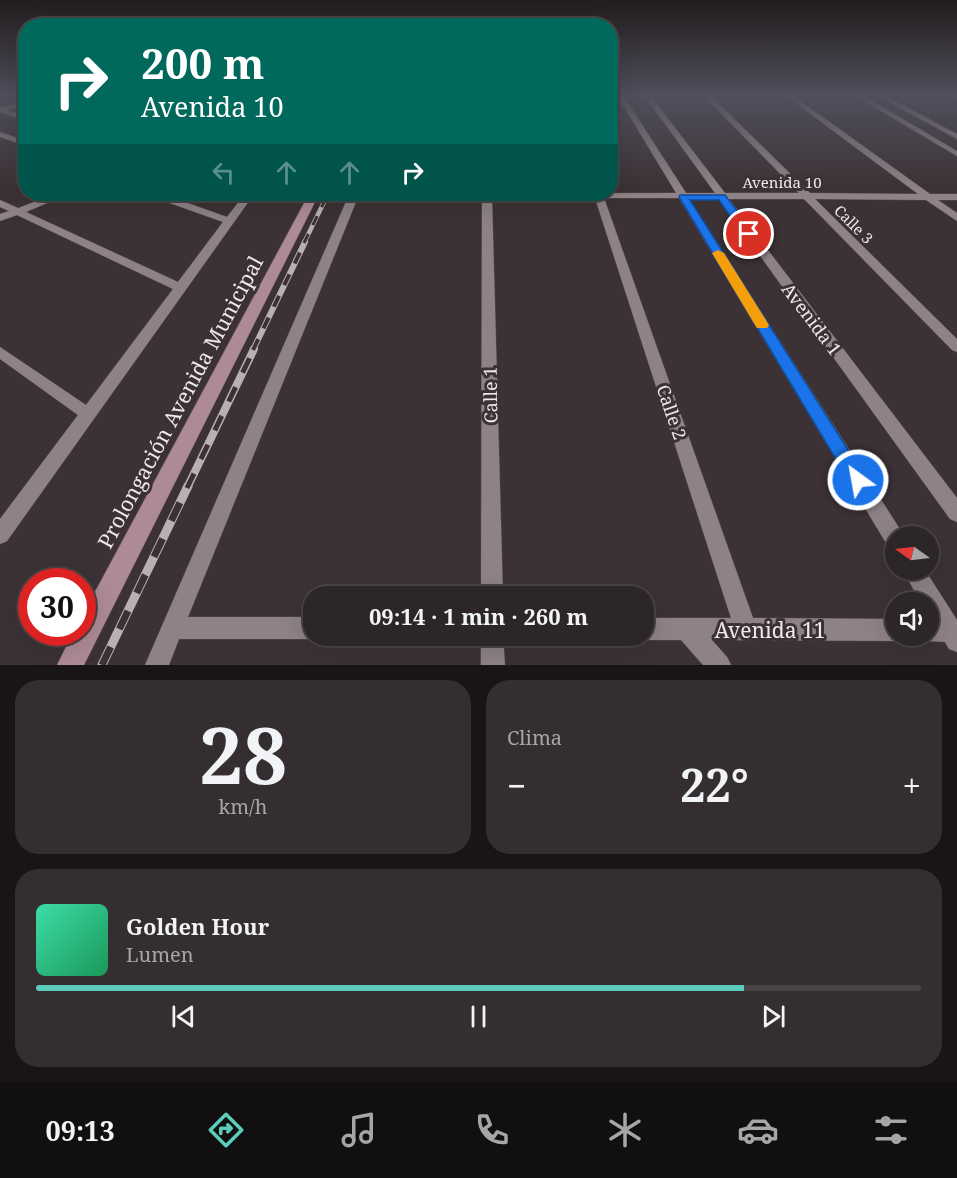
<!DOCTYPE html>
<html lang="es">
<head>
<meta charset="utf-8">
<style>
  body { margin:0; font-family:"Noto Serif",serif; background:#352e30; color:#f1f3f6; height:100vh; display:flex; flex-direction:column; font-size:22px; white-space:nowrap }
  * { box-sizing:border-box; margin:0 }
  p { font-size:20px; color:#a7a5a8 }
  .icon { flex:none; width:33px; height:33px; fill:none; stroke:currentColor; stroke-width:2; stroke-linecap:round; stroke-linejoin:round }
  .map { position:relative; height:665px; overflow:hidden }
  .sheet { display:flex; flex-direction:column; gap:15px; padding:15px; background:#191516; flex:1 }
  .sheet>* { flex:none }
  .top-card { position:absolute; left:18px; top:18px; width:600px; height:183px; border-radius:24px; box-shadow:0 6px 24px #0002,0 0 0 2px #484345; background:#00695c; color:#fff; overflow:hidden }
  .needle { width:39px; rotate:284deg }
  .controls { position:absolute; left:885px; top:526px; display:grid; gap:12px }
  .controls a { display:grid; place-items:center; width:54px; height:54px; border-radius:50%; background:#2d2628; box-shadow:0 6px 24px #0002,0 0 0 2px #484345; font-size:30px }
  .speed { position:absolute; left:18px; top:568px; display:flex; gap:12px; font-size:30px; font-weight:700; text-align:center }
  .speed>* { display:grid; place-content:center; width:78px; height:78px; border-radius:50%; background:#2d2628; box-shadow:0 6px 24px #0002,0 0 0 2px #484345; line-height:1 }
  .speed .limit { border:9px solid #d22; background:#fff; color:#111 }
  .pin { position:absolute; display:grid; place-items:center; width:51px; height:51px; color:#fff; margin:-26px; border:3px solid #fff; border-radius:50%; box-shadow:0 2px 6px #0007 }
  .me { position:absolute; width:66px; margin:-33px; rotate:328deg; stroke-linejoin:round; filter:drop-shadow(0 0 4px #0008) }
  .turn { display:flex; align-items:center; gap:21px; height:126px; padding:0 24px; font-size:27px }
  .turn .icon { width:78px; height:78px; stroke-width:2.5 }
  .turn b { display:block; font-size:42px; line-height:51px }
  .lanes { display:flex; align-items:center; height:57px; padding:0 24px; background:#0003; justify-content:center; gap:30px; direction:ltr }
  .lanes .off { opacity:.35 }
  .big { font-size:45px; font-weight:700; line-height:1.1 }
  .sheet .tile { flex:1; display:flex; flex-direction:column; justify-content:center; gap:9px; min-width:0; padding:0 21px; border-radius:24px; background:#352e30 }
  .sheet .dial { align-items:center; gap:0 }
  .dial b { font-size:78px; line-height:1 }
  .song { display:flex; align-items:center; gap:18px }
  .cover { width:72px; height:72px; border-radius:9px; background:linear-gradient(135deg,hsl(160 70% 55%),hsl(150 70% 35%)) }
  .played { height:6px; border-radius:3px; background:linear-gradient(90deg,#5bcebb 80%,#484345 80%) }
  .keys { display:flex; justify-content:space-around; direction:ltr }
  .heat { display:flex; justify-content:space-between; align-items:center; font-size:33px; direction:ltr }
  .sheet .tiles { flex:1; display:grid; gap:15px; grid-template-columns:1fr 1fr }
  .tile:last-child { grid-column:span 2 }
  .trip { position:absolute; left:303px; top:586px; width:351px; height:60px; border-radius:24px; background:#2d2628; box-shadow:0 6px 24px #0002,0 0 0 2px #484345; font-weight:700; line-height:60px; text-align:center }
  .menu { display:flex; height:96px; justify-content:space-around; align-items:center; background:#120f10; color:#a7a5a8 }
  .menu .icon { width:42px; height:42px }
  .menu .on { color:#5bcebb }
  .menu b { font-size:27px; color:#f1f3f6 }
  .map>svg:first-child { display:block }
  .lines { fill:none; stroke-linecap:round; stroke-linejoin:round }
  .street-casing { stroke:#585052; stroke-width:1 }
  .secondary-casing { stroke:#585052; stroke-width:1 }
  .street { fill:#8e8286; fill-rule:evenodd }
  .secondary { fill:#ad8a96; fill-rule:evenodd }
  .rail-far3-casing { stroke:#b8b1b3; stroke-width:4.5 }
  .rail-far2-casing { stroke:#b8b1b3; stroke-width:6 }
  .rail-far1-casing { stroke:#b8b1b3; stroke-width:8 }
  .rail-casing { stroke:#b8b1b3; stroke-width:9 }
  .rail-far3 { stroke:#3c3235; stroke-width:3; stroke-dasharray:10; stroke-linecap:butt }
  .rail-far2 { stroke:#3c3235; stroke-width:4; stroke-dasharray:12; stroke-linecap:butt }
  .rail-far1 { stroke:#3c3235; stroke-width:5; stroke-dasharray:16; stroke-linecap:butt }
  .rail { stroke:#3c3235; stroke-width:7; stroke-dasharray:20; stroke-linecap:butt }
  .route { fill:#1a73e8; stroke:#114b97; stroke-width:1.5 }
  .slow { fill:#f59e0b }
  .labels { text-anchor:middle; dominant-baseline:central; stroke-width:6; stroke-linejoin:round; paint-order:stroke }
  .far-street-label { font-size:15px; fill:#eee8ea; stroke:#3c3235 }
  .street-label { font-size:18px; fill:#eee8ea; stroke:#3c3235 }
  .near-street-label { font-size:21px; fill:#eee8ea; stroke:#3c3235 }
</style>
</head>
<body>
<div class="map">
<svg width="957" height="665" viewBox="0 0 957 665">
  <rect width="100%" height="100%" fill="#3c3235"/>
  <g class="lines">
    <g class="street-casing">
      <g id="street">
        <path d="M617,95H623L686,193H715L644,95H650L725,193H799L703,95H710L810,193L918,194L785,95H792L930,194H957V200H938L957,213V221L926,200L815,199L957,339V352L952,350L804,199H729L957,498V522L950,519L719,199H689L903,534L904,537H896V550L889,548L679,198H604L753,618L896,619V636H905L904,638L896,641L712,640L727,657L731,665H703L681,640H644L636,637L644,636V618H731L595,198H492L503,597H481L482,197H358L188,617H314V636H321L314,639H179L169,665H145L348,197L345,194L676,193Z"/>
        <path d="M854,95H862L957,151V156Z"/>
        <path d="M876,95H884L957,134V139Z"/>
        <path d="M950,95H957V99Z"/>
        <path d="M26,101V105L7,110L26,116V121L0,112V108Z"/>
        <path d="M0,132L26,141V146L0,137Z"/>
        <path d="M56,194H68L26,212L178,282L223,222L150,196L149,194L169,196L173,194H211L207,197L179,200L227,217L245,194H254L7,541L0,544V519L78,415L0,359V347L86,405L173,289L17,215L0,221V214L9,211L0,207V200L18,208Z"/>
        <path d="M903,570H925L957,620V652L949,649L945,642L928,641L920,638L919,636H928V619H931L928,615V603H921Z"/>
        <path d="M481,636H503L505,665H481Z"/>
      </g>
    </g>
    <g class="secondary-casing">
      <path id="secondary" d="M309,194H319L84,665H57L73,633H82V616Z"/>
    </g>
    <use href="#street" class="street"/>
    <use href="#secondary" class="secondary"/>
    <g class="rail-far3-casing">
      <path id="rail-far3" d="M304,243L328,194"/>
    </g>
    <g class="rail-far2-casing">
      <path id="rail-far2" d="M253,350L305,242"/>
    </g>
    <g class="rail-far1-casing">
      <path id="rail-far1" d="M187,488L254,349"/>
    </g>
    <g class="rail-casing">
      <path id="rail" d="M102,665L188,486"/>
    </g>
    <use href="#rail-far3" class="rail-far3"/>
    <use href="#rail-far2" class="rail-far2"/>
    <use href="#rail-far1" class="rail-far1"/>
    <use href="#rail" class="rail"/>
  </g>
  <linearGradient id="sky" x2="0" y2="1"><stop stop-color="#211c1d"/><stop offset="0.51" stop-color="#504f5c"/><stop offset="1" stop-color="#504f5c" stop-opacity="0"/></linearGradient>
  <rect width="957" height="188" fill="url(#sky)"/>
  <path class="route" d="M680,195H725L755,234L753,237H745L719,200H690L864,475L867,480L864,486L858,488L852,486L679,197Z"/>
  <path class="slow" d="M718,250L724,253L769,325L767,328H757L755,325L712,253Z"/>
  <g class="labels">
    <g class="far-street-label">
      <text x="782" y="182">Avenida 10</text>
      <text transform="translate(854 224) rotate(45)">Calle 3</text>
    </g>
    <g class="street-label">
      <text transform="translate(812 319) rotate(53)">Avenida 1</text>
      <text transform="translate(490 395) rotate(-91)">Calle 1</text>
      <text transform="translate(672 412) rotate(71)">Calle 2</text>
    </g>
    <g class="near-street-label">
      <text transform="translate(180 402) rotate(-62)">Prolongación Avenida Municipal</text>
      <text x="770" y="630">Avenida 11</text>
    </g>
  </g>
</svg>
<div class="controls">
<a><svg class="needle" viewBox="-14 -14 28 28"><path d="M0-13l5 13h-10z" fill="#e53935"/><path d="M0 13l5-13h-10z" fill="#a7a5a8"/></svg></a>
<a><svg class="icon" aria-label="sound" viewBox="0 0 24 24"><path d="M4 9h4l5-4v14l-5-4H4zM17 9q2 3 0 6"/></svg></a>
</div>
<div class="speed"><div class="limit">30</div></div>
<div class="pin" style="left:749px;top:234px;background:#d93025"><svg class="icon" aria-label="arrive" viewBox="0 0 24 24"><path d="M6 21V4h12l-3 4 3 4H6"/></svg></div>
<svg class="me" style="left:858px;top:480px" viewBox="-20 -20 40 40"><circle r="17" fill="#1a73e8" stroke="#fff" stroke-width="3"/><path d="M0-11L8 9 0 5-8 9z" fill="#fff"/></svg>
<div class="trip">09:14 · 1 min · 260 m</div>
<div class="top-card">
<div class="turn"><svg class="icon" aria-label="right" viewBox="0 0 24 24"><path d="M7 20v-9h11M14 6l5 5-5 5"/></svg><div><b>200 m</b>Avenida 10</div></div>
<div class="lanes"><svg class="icon off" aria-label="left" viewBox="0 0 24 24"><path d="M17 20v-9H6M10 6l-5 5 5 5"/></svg><svg class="icon off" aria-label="ahead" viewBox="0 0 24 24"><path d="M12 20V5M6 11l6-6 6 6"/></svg><svg class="icon off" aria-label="ahead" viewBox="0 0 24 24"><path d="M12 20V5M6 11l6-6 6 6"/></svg><svg class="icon" aria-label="right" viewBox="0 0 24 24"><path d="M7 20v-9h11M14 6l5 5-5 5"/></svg></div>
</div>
</div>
<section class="sheet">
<div class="tiles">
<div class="tile dial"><b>28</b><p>km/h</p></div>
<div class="tile"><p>Clima</p>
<div class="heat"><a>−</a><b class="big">22°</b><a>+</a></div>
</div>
<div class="tile">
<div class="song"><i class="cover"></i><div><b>Golden Hour</b><p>Lumen</p></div></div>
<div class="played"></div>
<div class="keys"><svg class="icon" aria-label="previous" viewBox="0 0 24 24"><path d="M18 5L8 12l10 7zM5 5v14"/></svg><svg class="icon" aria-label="pause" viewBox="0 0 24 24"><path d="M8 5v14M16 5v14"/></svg><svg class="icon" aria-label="next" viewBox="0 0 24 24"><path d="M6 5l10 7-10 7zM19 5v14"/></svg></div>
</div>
</div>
</section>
<nav class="menu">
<b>09:13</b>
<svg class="icon on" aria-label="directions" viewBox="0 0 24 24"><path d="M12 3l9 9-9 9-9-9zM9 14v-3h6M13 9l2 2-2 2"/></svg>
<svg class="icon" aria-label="music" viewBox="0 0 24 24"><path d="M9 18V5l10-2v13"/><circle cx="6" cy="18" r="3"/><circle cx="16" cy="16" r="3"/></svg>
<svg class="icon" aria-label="phone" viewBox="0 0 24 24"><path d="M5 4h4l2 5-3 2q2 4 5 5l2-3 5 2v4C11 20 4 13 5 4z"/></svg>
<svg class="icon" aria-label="climate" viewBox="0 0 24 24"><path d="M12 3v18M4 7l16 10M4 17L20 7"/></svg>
<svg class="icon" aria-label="car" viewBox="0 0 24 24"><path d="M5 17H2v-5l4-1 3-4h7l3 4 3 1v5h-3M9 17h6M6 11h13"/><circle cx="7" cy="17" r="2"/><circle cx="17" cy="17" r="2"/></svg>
<svg class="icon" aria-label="filters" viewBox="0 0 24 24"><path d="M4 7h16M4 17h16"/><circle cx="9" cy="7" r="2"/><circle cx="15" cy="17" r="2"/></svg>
</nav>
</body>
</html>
